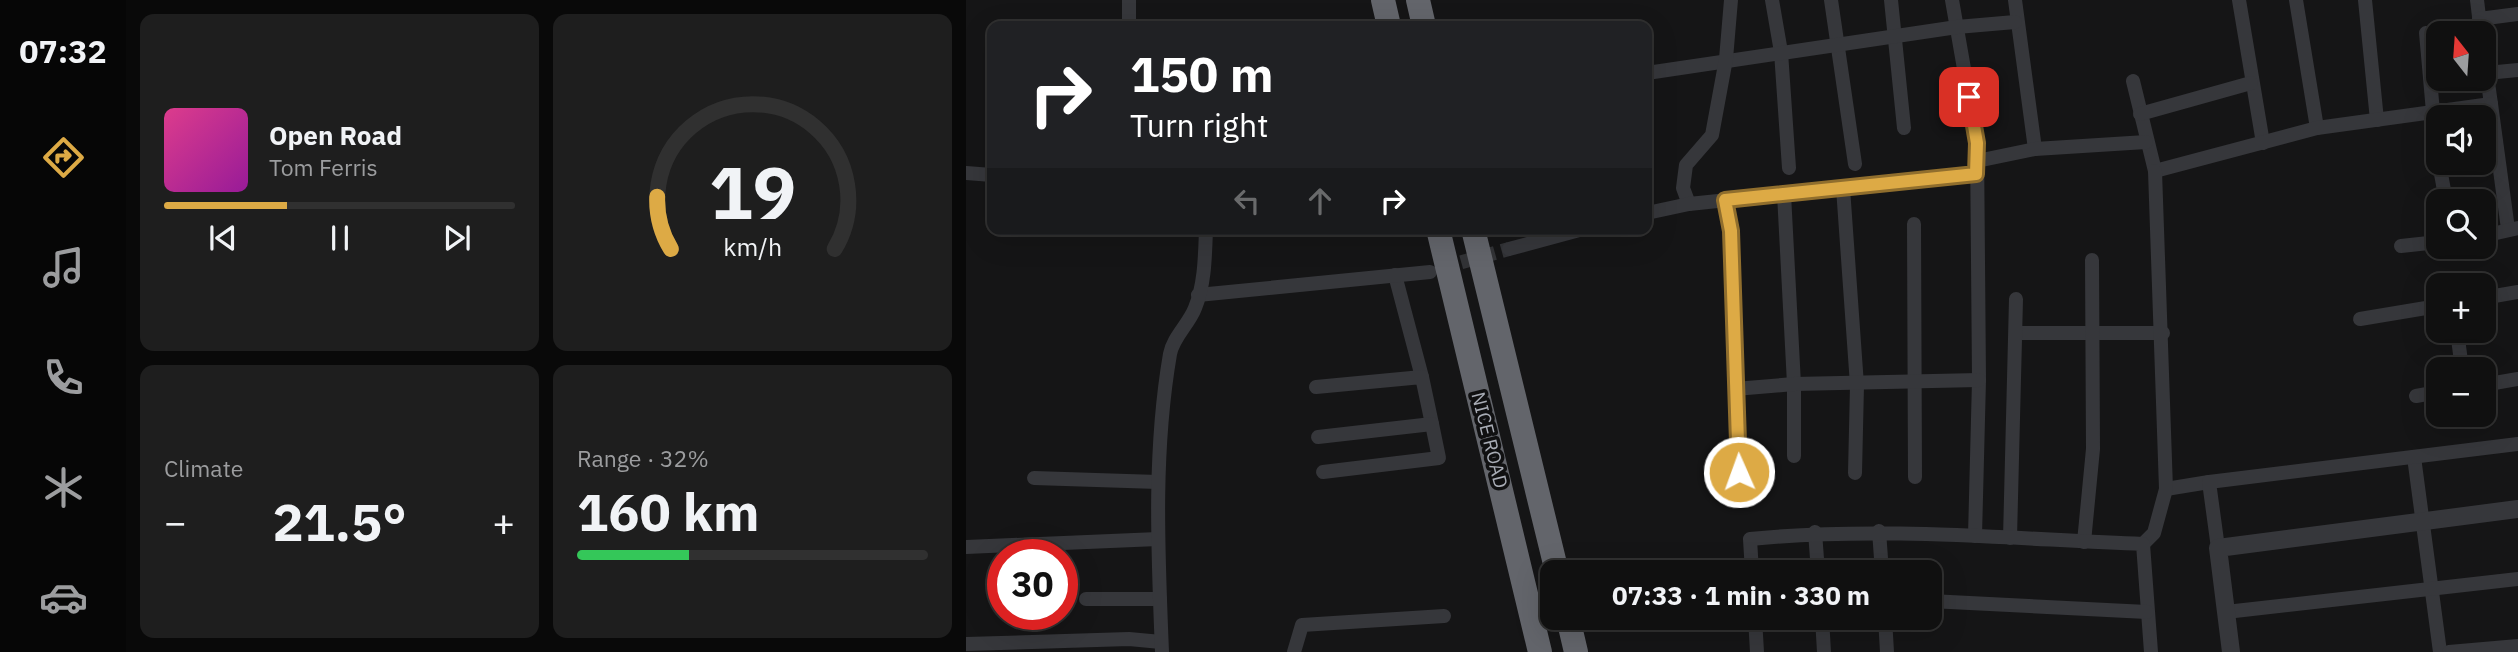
<!DOCTYPE html>
<html lang="en">
<head>
<meta charset="utf-8">
<style>
  body { margin:0; font-family:"IBM Plex Sans",sans-serif; background:#1e1e1e; color:#f1f3f6; height:100vh; display:flex; flex-direction:column; font-size:26px; white-space:nowrap }
  * { box-sizing:border-box; margin:0 }
  p { font-size:23px; color:#9c9d9f }
  .icon { flex:none; width:38px; height:38px; fill:none; stroke:currentColor; stroke-width:2; stroke-linecap:round; stroke-linejoin:round }
  .map { position:relative; flex:1; overflow:hidden }
  .sheet { display:flex; flex-direction:column; gap:14px; padding:14px; background:#090909; width:840px }
  .sheet>* { flex:none }
  .guide { position:absolute; left:21px; top:21px; width:665px; height:214px; border-radius:14px; box-shadow:0 7px 28px #0002,0 0 0 2px #303030; background:#202124; color:#fff; overflow:hidden }
  .needle { width:46px; rotate:343deg }
  .tools { position:absolute; left:1460px; top:21px; display:grid; gap:14px }
  .tools a { display:grid; place-items:center; width:70px; height:70px; border-radius:14px; background:#101010; box-shadow:0 7px 28px #0002,0 0 0 2px #303030; font-size:35px }
  .speed { position:absolute; left:21px; top:539px; display:flex; gap:14px; font-size:35px; font-weight:700; text-align:center }
  .speed>* { display:grid; place-content:center; width:91px; height:91px; border-radius:50%; background:#101010; box-shadow:0 7px 28px #0002,0 0 0 2px #303030; line-height:1 }
  .speed .limit { border:10px solid #d22; background:#fff; color:#111 }
  .pin { position:absolute; display:grid; place-items:center; width:60px; height:60px; color:#fff; margin:-30px; border-radius:14px; box-shadow:0 4px 10px #0006 }
  .me { position:absolute; width:77px; margin:-38px; rotate:358deg; stroke-linejoin:round; filter:drop-shadow(0 0 5px #0008) }
  .turn { display:flex; align-items:center; gap:24px; height:147px; padding:0 28px; font-size:32px }
  .turn .icon { width:91px; height:91px; stroke-width:2.5 }
  .turn b { display:block; font-size:49px; line-height:60px }
  .lanes { display:flex; align-items:center; height:66px; padding:0 28px; background:#0003; justify-content:center; gap:35px; direction:ltr }
  .lanes .off { opacity:.35 }
  .big { font-size:52px; font-weight:700; line-height:1.1 }
  .sheet .widget { flex:1; display:flex; flex-direction:column; justify-content:center; gap:10px; min-width:0; padding:0 24px; border-radius:14px; background:#1e1e1e }
  .sheet .dial { align-items:center; gap:0 }
  .dial svg { height:182px; overflow:visible; fill:none; stroke:#303030; stroke-width:7; stroke-linecap:round; text-anchor:middle }
  .dial text { fill:#f1f3f6; stroke:none }
  .song { display:flex; align-items:center; gap:21px }
  .cover { width:84px; height:84px; border-radius:10px; background:linear-gradient(135deg,hsl(330 70% 55%),hsl(300 70% 35%)) }
  .played { height:7px; border-radius:4px; background:linear-gradient(90deg,#ddaa45 35%,#303030 35%) }
  .keys { display:flex; justify-content:space-around; direction:ltr }
  .heat { display:flex; justify-content:space-between; align-items:center; font-size:38px; direction:ltr }
  .charge { height:10px; border-radius:5px; background:linear-gradient(90deg,#34c759 32%,#303030 0) }
  .sheet .tiles { flex:1; display:grid; gap:14px; grid-template-columns:repeat(2,1fr) }
  .trip { position:absolute; left:574px; top:560px; width:402px; height:70px; border-radius:14px; background:#101010; box-shadow:0 7px 28px #0002,0 0 0 2px #303030; font-weight:700; line-height:70px; text-align:center }
  main { display:flex; flex:1; min-height:0 }
  .dock { display:flex; flex-direction:column; width:126px; justify-content:space-around; align-items:center; background:#060606; color:#9c9d9f }
  .dock .icon { width:49px; height:49px }
  .dock .active { color:#ddaa45 }
  .dock b { font-size:32px; color:#f1f3f6 }
  .map>svg:first-child { display:block }
  .lines { fill:none; stroke-linecap:round; stroke-linejoin:round }
  .minor-tunnel { stroke:#323336; stroke-width:14; stroke-dasharray:14 7; stroke-linecap:butt }
  .minor { stroke:#36373b; stroke-width:14 }
  .tertiary { stroke:#36373b; stroke-width:18 }
  .motorway { stroke:#63656b; stroke-width:24 }
  .route-casing { stroke:#906e2d; stroke-width:18 }
  .route { stroke:#ddaa45; stroke-width:12 }
  .labels { text-anchor:middle; dominant-baseline:central; stroke-width:7; stroke-linejoin:round; paint-order:stroke }
  .street-label { font-size:19px; fill:#a8acb5; stroke:#101011 }
</style>
</head>
<body>
<main>
<nav class="dock">
<b>07:32</b>
<svg class="icon active" aria-label="directions" viewBox="0 0 24 24"><path d="M12 3l9 9-9 9-9-9zM9 14v-3h6M13 9l2 2-2 2"/></svg>
<svg class="icon" aria-label="music" viewBox="0 0 24 24"><path d="M9 18V5l10-2v13"/><circle cx="6" cy="18" r="3"/><circle cx="16" cy="16" r="3"/></svg>
<svg class="icon" aria-label="phone" viewBox="0 0 24 24"><path d="M5 4h4l2 5-3 2q2 4 5 5l2-3 5 2v4C11 20 4 13 5 4z"/></svg>
<svg class="icon" aria-label="climate" viewBox="0 0 24 24"><path d="M12 3v18M4 7l16 10M4 17L20 7"/></svg>
<svg class="icon" aria-label="car" viewBox="0 0 24 24"><path d="M5 17H2v-5l4-1 3-4h7l3 4 3 1v5h-3M9 17h6M6 11h13"/><circle cx="7" cy="17" r="2"/><circle cx="17" cy="17" r="2"/></svg>
</nav>
<section class="sheet">
<div class="tiles">
<div class="widget">
<div class="song"><i class="cover"></i><div><b>Open Road</b><p>Tom Ferris</p></div></div>
<div class="played"></div>
<div class="keys"><svg class="icon" aria-label="previous" viewBox="0 0 24 24"><path d="M18 5L8 12l10 7zM5 5v14"/></svg><svg class="icon" aria-label="pause" viewBox="0 0 24 24"><path d="M8 5v14M16 5v14"/></svg><svg class="icon" aria-label="next" viewBox="0 0 24 24"><path d="M6 5l10 7-10 7zM19 5v14"/></svg></div>
</div>
<div class="widget dial"><svg viewBox="0 0 100 80">
<path d="M14 69A42 42 0 1 1 86 69"/>
<path d="M14 69A42 42 0 0 1 8 46" stroke="#ddaa45"/>
<text x="50" y="56" font-size="32" font-weight="700">19</text>
<text x="50" y="72" font-size="11">km/h</text>
</svg></div>
<div class="widget"><p>Climate</p>
<div class="heat"><a>−</a><b class="big">21.5°</b><a>+</a></div>
</div>
<div class="widget"><p>Range · 32%</p><b class="big">160 km</b><div class="charge"></div></div>
</div>
</section>
<div class="map">
<svg width="1552" height="652" viewBox="0 0 1552 652">
  <rect width="100%" height="100%" fill="#151516"/>
  <g class="lines">
    <path class="minor-tunnel" d="M475,268L543,249"/>
    <g class="minor">
      <path d="M163,0V26"/>
      <path d="M806,0L815,52L823,168"/>
      <path d="M865,0L889,164"/>
      <path d="M925,0L938,128"/>
      <path d="M986,0L1011,143L1013,380L1009,536"/>
      <path d="M1049,0L1069,149"/>
      <path d="M1273,0L1297,143"/>
      <path d="M1330,0L1351,128"/>
      <path d="M1399,0L1411,120"/>
      <path d="M1511,0L1515,33"/>
      <path d="M1513,19L1552,14"/>
      <path d="M1460,33L1467,112"/>
      <path d="M681,73L991,27L1049,22"/>
      <path d="M1521,73L1552,70"/>
      <path d="M1167,81L1189,171L1351,128L1525,104L1517,47"/>
      <path d="M1525,104L1542,229"/>
      <path d="M1464,113L1472,156"/>
      <path d="M1174,114L1285,83"/>
      <path d="M1011,161L1069,149L1180,142"/>
      <path d="M1473,163L1480,201"/>
      <path d="M0,173L26,175"/>
      <path d="M877,188L891,385L889,473"/>
      <path d="M818,194L828,384V456"/>
      <path d="M759,200L765,231L773,472"/>
      <path d="M723,204L717,188L720,165L746,135L760,59L765,0"/>
      <path d="M681,213L723,204L1010,174"/>
      <path d="M948,224L949,477"/>
      <path d="M1517,236L1552,228"/>
      <path d="M1435,246L1472,242"/>
      <path d="M543,249L617,229"/>
      <path d="M429,275L456,377"/>
      <path d="M232,295L464,272"/>
      <path d="M1517,298L1552,292"/>
      <path d="M1394,319L1472,306"/>
      <path d="M1491,331L1496,369"/>
      <path d="M1051,333H1197"/>
      <path d="M1517,385L1552,379"/>
      <path d="M350,387L456,377L466,424"/>
      <path d="M769,389L828,384L1013,380"/>
      <path d="M1450,396L1472,392"/>
      <path d="M352,437L466,424L473,458L357,472"/>
      <path d="M1448,457L1474,652"/>
      <path d="M68,478L192,482"/>
      <path d="M1200,489L1243,482"/>
      <path d="M913,531L916,572"/>
      <path d="M849,532L852,572"/>
      <path d="M1044,538L1050,299"/>
      <path d="M1118,542L1127,449L1126,260"/>
      <path d="M1177,544L1188,533L1200,489L1189,171"/>
      <path d="M0,547L192,539"/>
      <path d="M1252,548L1243,482L1552,444"/>
      <path d="M786,572L784,539C915,526 1046,539 1177,544L1185,652"/>
      <path d="M120,599H194"/>
      <path d="M964,601L1181,612"/>
      <path d="M1260,612L1552,579"/>
      <path d="M789,618L791,652"/>
      <path d="M856,618L858,652"/>
      <path d="M919,618L921,652"/>
      <path d="M0,644L163,639L195,642"/>
      <path d="M196,652C192,552 187,453 204,354C207,337 223,324 229,308C239,284 239,255 240,229"/>
      <path d="M328,652L336,625L478,616"/>
      <path d="M1483,652L1552,646"/>
    </g>
    <path class="tertiary" d="M1265,652L1252,548L1552,509"/>
    <g class="motorway">
      <path d="M417,0L423,26"/>
      <path d="M452,0L458,26"/>
      <path d="M472,229L574,652"/>
      <path d="M507,229L591,572"/>
      <path d="M602,618L610,652"/>
    </g>
  </g>
  <g class="lines">
    <g class="route-casing">
      <path id="route" d="M773,472L765,231L759,200L1010,174L1011,143L1003,97"/>
    </g>
    <use href="#route" class="route"/>
  </g>
  <g class="labels">
    <g class="street-label">
      <text transform="translate(524 440) rotate(76)">NICE ROAD</text>
    </g>
  </g>
</svg>
<div class="tools">
<a><svg class="needle" viewBox="-14 -14 28 28"><path d="M0-13l5 13h-10z" fill="#e53935"/><path d="M0 13l5-13h-10z" fill="#9c9d9f"/></svg></a>
<a><svg class="icon" aria-label="sound" viewBox="0 0 24 24"><path d="M4 9h4l5-4v14l-5-4H4zM17 9q2 3 0 6"/></svg></a>
<a><svg class="icon" aria-label="search" viewBox="0 0 24 24"><circle cx="10" cy="10" r="6"/><path d="M15 15l6 6"/></svg></a>
<a>+</a>
<a>−</a>
</div>
<div class="speed"><div class="limit">30</div></div>
<div class="pin" style="left:1003px;top:97px;background:#d93025"><svg class="icon" aria-label="arrive" viewBox="0 0 24 24"><path d="M6 21V4h12l-3 4 3 4H6"/></svg></div>
<svg class="me" style="left:773px;top:472px" viewBox="-20 -20 40 40"><circle r="17" fill="#ddaa45" stroke="#fff" stroke-width="3"/><path d="M0-11L8 9 0 5-8 9z" fill="#fff"/></svg>
<div class="trip">07:33 · 1 min · 330 m</div>
<div class="guide">
<div class="turn"><svg class="icon" aria-label="right" viewBox="0 0 24 24"><path d="M7 20v-9h11M14 6l5 5-5 5"/></svg><div><b>150 m</b>Turn right</div></div>
<div class="lanes"><svg class="icon off" aria-label="left" viewBox="0 0 24 24"><path d="M17 20v-9H6M10 6l-5 5 5 5"/></svg><svg class="icon off" aria-label="ahead" viewBox="0 0 24 24"><path d="M12 20V5M6 11l6-6 6 6"/></svg><svg class="icon" aria-label="right" viewBox="0 0 24 24"><path d="M7 20v-9h11M14 6l5 5-5 5"/></svg></div>
</div>
</div>
</main>
</body>
</html>
